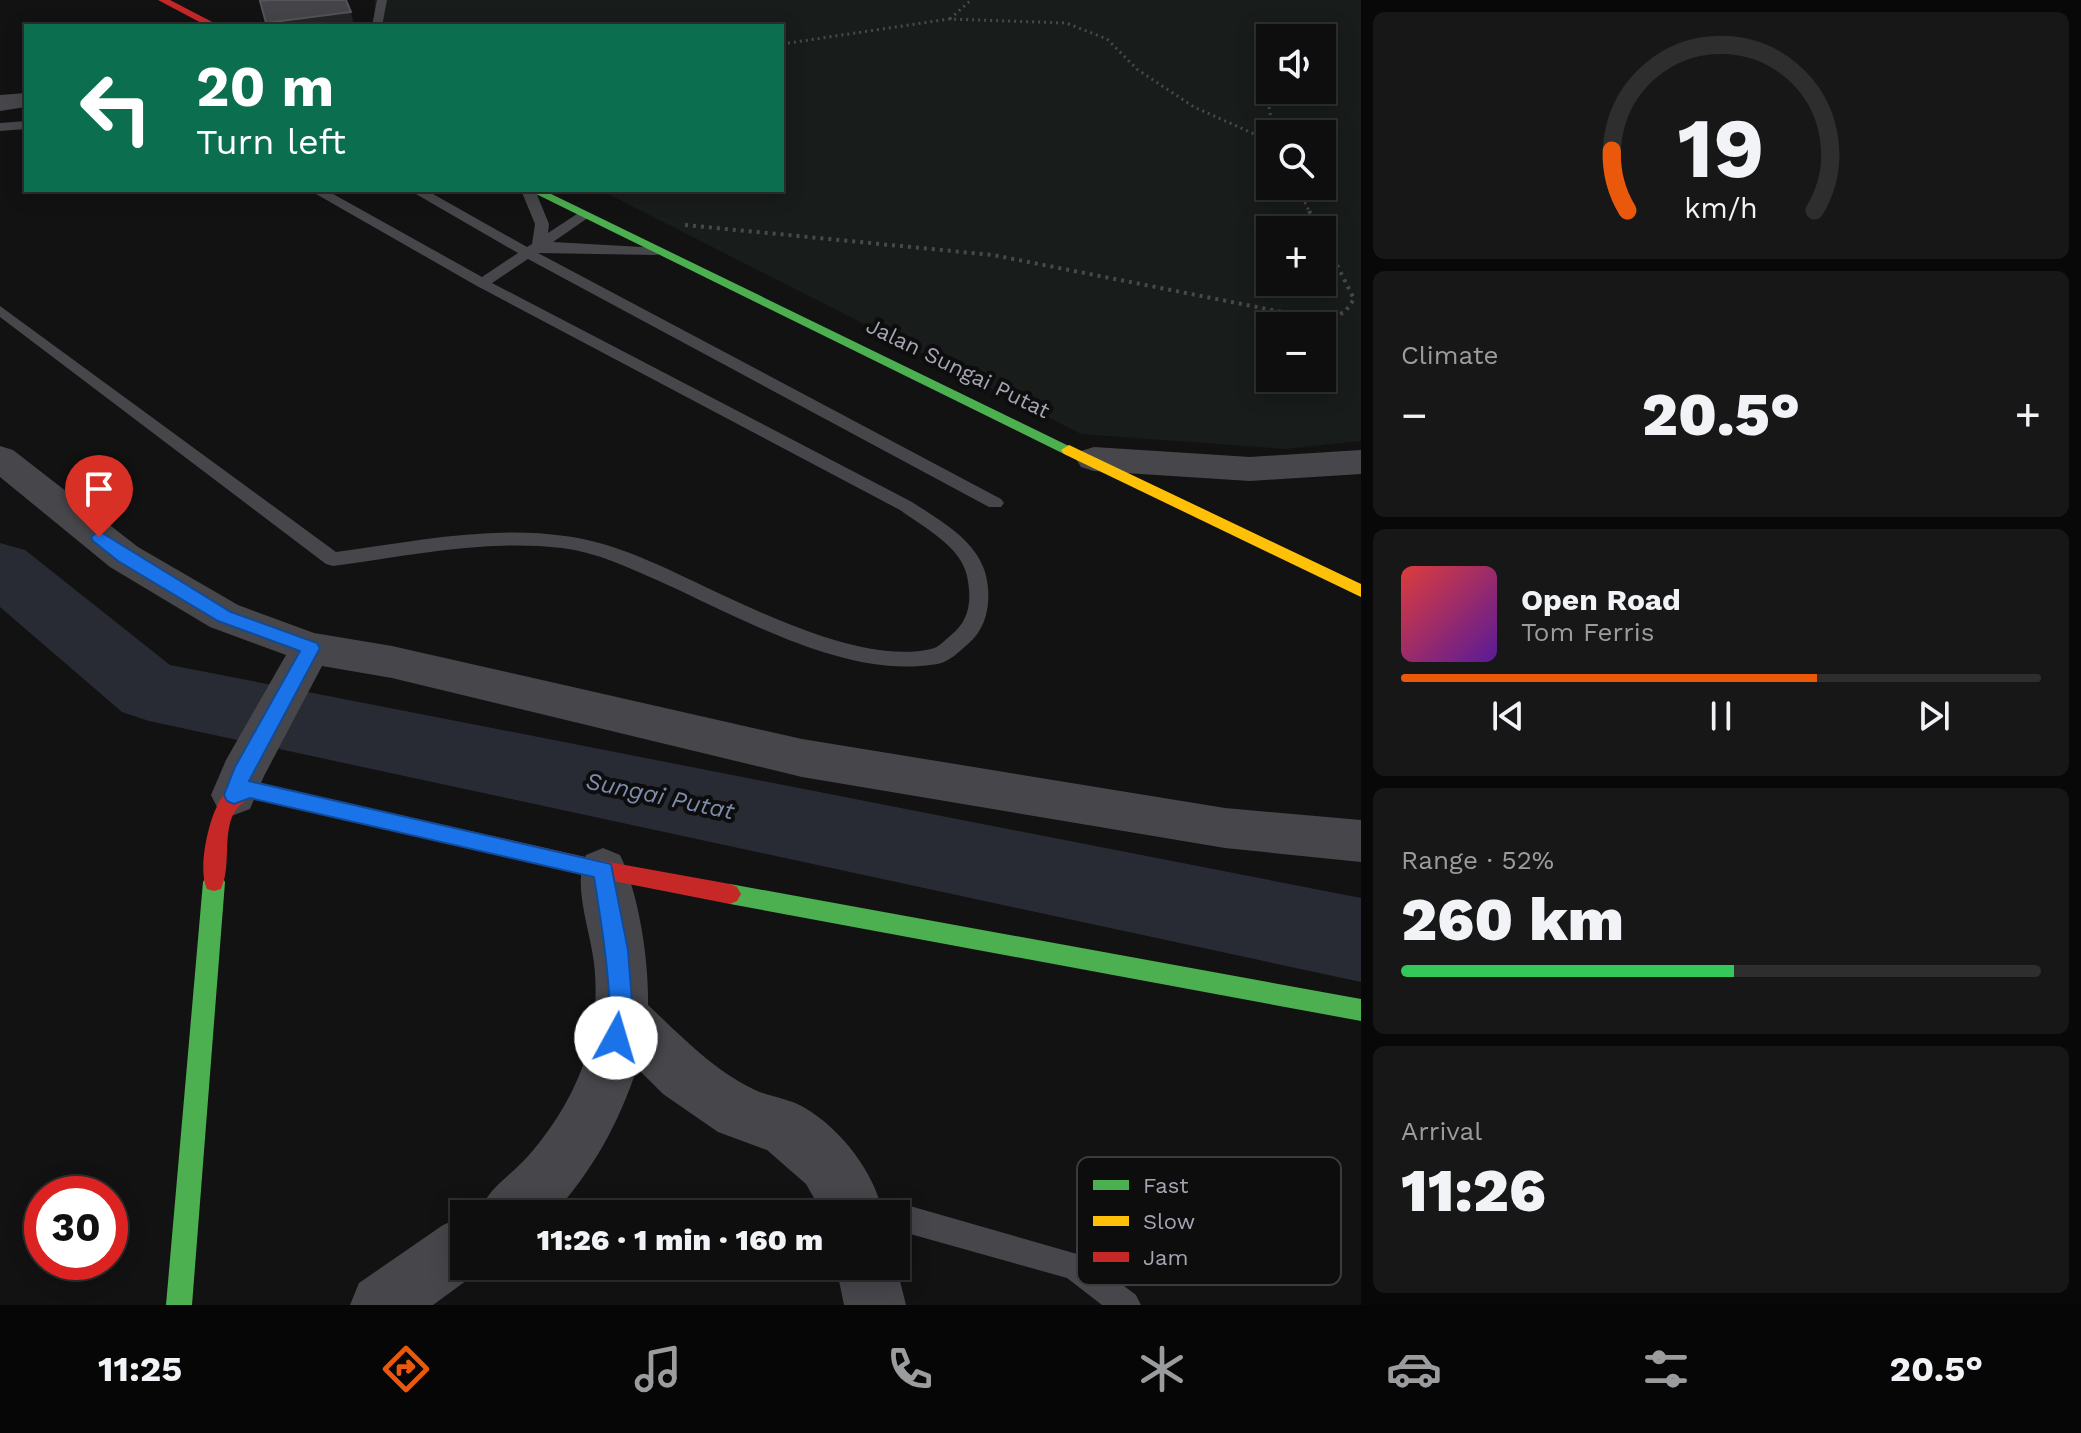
<!DOCTYPE html>
<html lang="en">
<head>
<meta charset="utf-8">
<style>
  body { margin:0; font-family:"Work Sans",sans-serif; background:#171717; color:#f1f3f6; height:100vh; display:flex; flex-direction:column; font-size:30px; white-space:nowrap }
  * { box-sizing:border-box; margin:0 }
  p { font-size:26px; color:#9b9c9e }
  .icon { flex:none; width:44px; height:44px; fill:none; stroke:currentColor; stroke-width:2; stroke-linecap:round; stroke-linejoin:round }
  .map { position:relative; flex:1; overflow:hidden }
  .details { display:flex; flex-direction:column; gap:12px; padding:12px; background:#080808; width:720px }
  .details>* { flex:none }
  .top-card { position:absolute; left:24px; top:24px; width:760px; height:168px; border-radius:0px; box-shadow:0 4px 20px #0003,0 0 0 2px #2e2e2e; background:#0b6e4f; color:#fff; overflow:hidden }
  .tools { position:absolute; left:1256px; top:24px; display:grid; gap:16px }
  .tools a { display:grid; place-items:center; width:80px; height:80px; border-radius:0px; background:#0e0e0e; box-shadow:0 4px 20px #0003,0 0 0 2px #2e2e2e; font-size:40px }
  .speed { position:absolute; left:24px; top:1176px; display:flex; gap:16px; font-size:40px; font-weight:700; text-align:center }
  .speed>* { display:grid; place-content:center; width:104px; height:104px; border-radius:50%; background:#0e0e0e; box-shadow:0 4px 20px #0003,0 0 0 2px #2e2e2e; line-height:1 }
  .speed .limit { border:12px solid #d22; background:#fff; color:#111 }
  .pin { position:absolute; display:grid; place-items:center; width:68px; height:68px; color:#fff; margin:-82px -34px; border-radius:50% 50% 50% 0; rotate:-45deg; box-shadow:0 0 8px #0007 }
  .pin .icon { rotate:45deg }
  .me { position:absolute; width:88px; margin:-44px; rotate:6deg; stroke-linejoin:round; filter:drop-shadow(0 0 6px #0008) }
  .turn { display:flex; align-items:center; gap:28px; height:168px; padding:0 40px; font-size:36px }
  .turn .icon { width:104px; height:104px; stroke-width:2.5 }
  .turn b { display:block; font-size:56px; line-height:68px }
  .big { font-size:60px; font-weight:800; line-height:1.1 }
  .details .tile { flex:1; display:flex; flex-direction:column; justify-content:center; gap:12px; min-width:0; padding:0 28px; border-radius:12px; background:#171717 }
  .details .dial { align-items:center; gap:0 }
  .dial svg { height:208px; overflow:visible; fill:none; stroke:#2e2e2e; stroke-width:7; stroke-linecap:round; text-anchor:middle }
  .dial text { fill:#f1f3f6; stroke:none }
  .song { display:flex; align-items:center; gap:24px }
  .cover { width:96px; height:96px; border-radius:12px; background:linear-gradient(135deg,hsl(0 70% 55%),hsl(270 70% 35%)) }
  .played { height:8px; border-radius:4px; background:linear-gradient(90deg,#ea580c 65%,#2e2e2e 65%) }
  .keys { display:flex; justify-content:space-around; direction:ltr }
  .heat { display:flex; justify-content:space-between; align-items:center; font-size:44px; direction:ltr }
  .charge { height:12px; border-radius:6px; background:linear-gradient(90deg,#34c759 52%,#2e2e2e 0) }
  .trip { position:absolute; left:450px; top:1200px; width:460px; height:80px; border-radius:0px; background:#0e0e0e; box-shadow:0 4px 20px #0003,0 0 0 2px #2e2e2e; font-weight:800; line-height:80px; text-align:center }
  .menu { display:flex; height:128px; justify-content:space-around; align-items:center; background:#060606; color:#9b9c9e }
  .menu .icon { width:56px; height:56px }
  .menu .selected { color:#ea580c }
  .menu b { font-size:36px; color:#f1f3f6 }
  main { display:flex; flex:1; min-height:0 }
  .map>svg:first-child { display:block }
  .green { fill:#181c1a; fill-rule:evenodd }
  .lines { fill:none; stroke-linecap:round; stroke-linejoin:round }
  .river { fill:#282b33; fill-rule:evenodd }
  .path-far1 { stroke:#49494d; stroke-width:3; stroke-dasharray:2 4; stroke-linecap:butt }
  .path { stroke:#49494d; stroke-width:4; stroke-dasharray:3 5; stroke-linecap:butt }
  .lane { fill:#47474b; fill-rule:evenodd }
  .street { fill:#47474b; fill-rule:evenodd }
  .fast { fill:#4caf50; fill-rule:evenodd }
  .slow { fill:#ffc107; fill-rule:evenodd }
  .jam { fill:#c62828; fill-rule:evenodd }
  .shaded-wall { fill:#242426 }
  .building { fill:#444449; stroke:#535359; stroke-width:2 }
  .route { fill:#1a73e8; stroke:#114b97; stroke-width:2 }
  .labels { text-anchor:middle; dominant-baseline:central; stroke-width:8; stroke-linejoin:round; paint-order:stroke }
  .street-label { font-size:22px; fill:#a5a5b3; stroke:#0d0d0e }
  .water-label { font-size:24px; font-style:italic; fill:#7e8bab; stroke:#0d0d0e }
  .key { fill:#0d0d0e; stroke:#3b3b40; stroke-width:2 }
  .key-label { font-size:22px; fill:#a5a5b3 }
</style>
</head>
<body>
<main>
<div class="map">
<svg width="1361" height="1305" viewBox="0 0 1361 1305">
  <rect width="100%" height="100%" fill="#121213"/>
  <path class="green" d="M374,0H1361V441L1285,449L1081,434L600,190H782V26H375ZM1270,38H1322V90H1270ZM1270,134H1322V186H1270ZM1270,230H1322V282H1270ZM1270,326H1322V378H1270Z"/>
  <g class="lines">
    <path class="river" d="M0,543L25,550L170,665L1361,898V982L149,721L122,712L0,607Z"/>
    <g class="path-far1">
      <path d="M950,19L971,0"/>
      <path d="M782,44L949,19L1066,23L1107,39L1138,70L1194,107L1270,141"/>
      <path d="M1259,54L1274,134"/>
      <path d="M1297,186L1310,213"/>
    </g>
    <g class="path">
      <path d="M1309,211L1319,230"/>
      <path d="M685,225L993,255L1323,320L1345,312L1354,299L1322,235"/>
    </g>
    <g class="lane">
      <path d="M377,0H387L382,26H372Z"/>
      <path d="M26,121V129L0,131V123Z"/>
      <path d="M309,190H326L482,277L518,253L409,190H426L527,247L532,244L535,224L521,190H535L549,224L548,233L580,212L592,215L553,242L660,248V254L655,255L538,253L1001,499L1004,503L1001,507H989L528,259L492,283L912,502C939,520 975,539 985,572C992,596 989,627 968,644C961,650 953,658 944,662C937,665 928,665 920,666C835,673 735,615 659,581C627,567 596,552 562,548C486,539 408,556 333,566L326,564L0,317V306L336,552C411,542 490,525 565,536C589,539 612,546 635,555C713,586 847,668 931,649C938,648 944,641 950,636C970,621 972,600 967,576C961,546 923,527 900,510L477,286Z"/>
      <path d="M896,1202L1084,1256L1136,1295L1141,1305H1102L1067,1278L896,1230V1214H883L886,1206Z"/>
    </g>
    <g class="street">
      <path d="M26,93V107L0,111V95Z"/>
      <path d="M0,446L13,450L138,547L238,605L314,633L392,646L802,739L1225,808L1361,820V862L1225,848L802,777L392,678L322,666L264,776L250,809L234,815L218,809L211,795L226,760L286,655L210,627L110,567L0,477Z"/>
      <path d="M1094,447L1250,457L1361,450V474L1250,481L1094,471L1081,467L1076,459L1081,451Z"/>
      <path d="M603,848L620,855C639,894 649,961 648,1005C680,1035 712,1069 753,1089C769,1097 789,1098 805,1108C841,1129 875,1173 883,1214H823L806,1184L767,1150L718,1132L663,1094L637,1068C619,1123 592,1172 553,1214H478C490,1185 509,1178 529,1155C557,1123 580,1084 590,1042C596,1016 597,989 594,963C590,929 572,885 586,855Z"/>
      <path d="M464,1216V1266L485,1267L433,1305H350L359,1283L443,1225Z"/>
      <path d="M896,1265L906,1305H844L836,1266Z"/>
    </g>
    <g class="fast">
      <path d="M528,190H543L1077,450L1074,454H1064Z"/>
      <path d="M214,873L221,875L225,882L192,1305H166L203,882L207,875Z"/>
      <path d="M730,884L1361,999V1021L730,904L723,901L719,894L723,887Z"/>
    </g>
    <path class="slow" d="M1069,445L1361,584V597L1064,454L1061,450Z"/>
    <g class="jam">
      <path d="M158,0H170L220,26H207Z"/>
      <path d="M250,781L603,861L730,884L737,887L741,894L737,901L730,904L603,879L251,798C215,814 235,860 221,889L214,891L207,889C197,869 209,814 223,796C230,788 240,784 250,781Z"/>
    </g>
  </g>
  <path class="shaded-wall" d="M351,12L354,26H266V23Z"/>
  <path class="building" d="M272,0H346L351,12L266,23L260,1Z"/>
  <path class="route" d="M99,531L231,612L317,643L320,648L249,781L611,864L628,950L633,1015L625,1046L616,1050L608,1046C603,1034 610,1023 610,1010C608,965 601,921 594,877L250,798L234,804L227,801L224,795L235,767L300,651L218,621L118,561L93,541L91,537Z"/>
  <g class="labels">
    <g class="street-label">
      <text transform="translate(958 368) rotate(26)">Jalan Sungai Putat</text>
    </g>
    <g class="water-label">
      <text transform="translate(660 796) rotate(12)">Sungai Putat</text>
    </g>
  </g>
  <rect x="1077" y="1157" width="264" height="128" rx="12" class="key"/>
  <rect x="1093" y="1180" width="36" height="10" fill="#4caf50"/>
  <rect x="1093" y="1216" width="36" height="10" fill="#ffc107"/>
  <rect x="1093" y="1252" width="36" height="10" fill="#c62828"/>
  <g class="key-label">
    <text x="1143" y="1193">Fast</text>
    <text x="1143" y="1229">Slow</text>
    <text x="1143" y="1265">Jam</text>
  </g>
</svg>
<div class="tools">
<a><svg class="icon" aria-label="sound" viewBox="0 0 24 24"><path d="M4 9h4l5-4v14l-5-4H4zM17 9q2 3 0 6"/></svg></a>
<a><svg class="icon" aria-label="search" viewBox="0 0 24 24"><circle cx="10" cy="10" r="6"/><path d="M15 15l6 6"/></svg></a>
<a>+</a>
<a>−</a>
</div>
<div class="speed"><div class="limit">30</div></div>
<div class="pin" style="left:99px;top:537px;background:#d93025"><svg class="icon" aria-label="arrive" viewBox="0 0 24 24"><path d="M6 21V4h12l-3 4 3 4H6"/></svg></div>
<svg class="me" style="left:616px;top:1038px" viewBox="-20 -20 40 40"><circle r="19" fill="#fff"/><path d="M0-13L10 11 0 6-10 11z" fill="#1a73e8"/></svg>
<div class="trip">11:26 · 1 min · 160 m</div>
<div class="top-card">
<div class="turn"><svg class="icon" aria-label="left" viewBox="0 0 24 24"><path d="M17 20v-9H6M10 6l-5 5 5 5"/></svg><div><b>20 m</b>Turn left</div></div>
</div>
</div>
<section class="details">
<div class="tile dial"><svg viewBox="0 0 100 80">
<path d="M14 69A42 42 0 1 1 86 69"/>
<path d="M14 69A42 42 0 0 1 8 46" stroke="#ea580c"/>
<text x="50" y="56" font-size="32" font-weight="700">19</text>
<text x="50" y="72" font-size="11">km/h</text>
</svg></div>
<div class="tile"><p>Climate</p>
<div class="heat"><a>−</a><b class="big">20.5°</b><a>+</a></div>
</div>
<div class="tile">
<div class="song"><i class="cover"></i><div><b>Open Road</b><p>Tom Ferris</p></div></div>
<div class="played"></div>
<div class="keys"><svg class="icon" aria-label="previous" viewBox="0 0 24 24"><path d="M18 5L8 12l10 7zM5 5v14"/></svg><svg class="icon" aria-label="pause" viewBox="0 0 24 24"><path d="M8 5v14M16 5v14"/></svg><svg class="icon" aria-label="next" viewBox="0 0 24 24"><path d="M6 5l10 7-10 7zM19 5v14"/></svg></div>
</div>
<div class="tile"><p>Range · 52%</p><b class="big">260 km</b><div class="charge"></div></div>
<div class="tile"><p>Arrival</p><b class="big">11:26</b></div>
</section>
</main>
<nav class="menu">
<b>11:25</b>
<svg class="icon selected" aria-label="directions" viewBox="0 0 24 24"><path d="M12 3l9 9-9 9-9-9zM9 14v-3h6M13 9l2 2-2 2"/></svg>
<svg class="icon" aria-label="music" viewBox="0 0 24 24"><path d="M9 18V5l10-2v13"/><circle cx="6" cy="18" r="3"/><circle cx="16" cy="16" r="3"/></svg>
<svg class="icon" aria-label="phone" viewBox="0 0 24 24"><path d="M5 4h4l2 5-3 2q2 4 5 5l2-3 5 2v4C11 20 4 13 5 4z"/></svg>
<svg class="icon" aria-label="climate" viewBox="0 0 24 24"><path d="M12 3v18M4 7l16 10M4 17L20 7"/></svg>
<svg class="icon" aria-label="car" viewBox="0 0 24 24"><path d="M5 17H2v-5l4-1 3-4h7l3 4 3 1v5h-3M9 17h6M6 11h13"/><circle cx="7" cy="17" r="2"/><circle cx="17" cy="17" r="2"/></svg>
<svg class="icon" aria-label="filters" viewBox="0 0 24 24"><path d="M4 7h16M4 17h16"/><circle cx="9" cy="7" r="2"/><circle cx="15" cy="17" r="2"/></svg>
<b>20.5°</b>
</nav>
</body>
</html>
